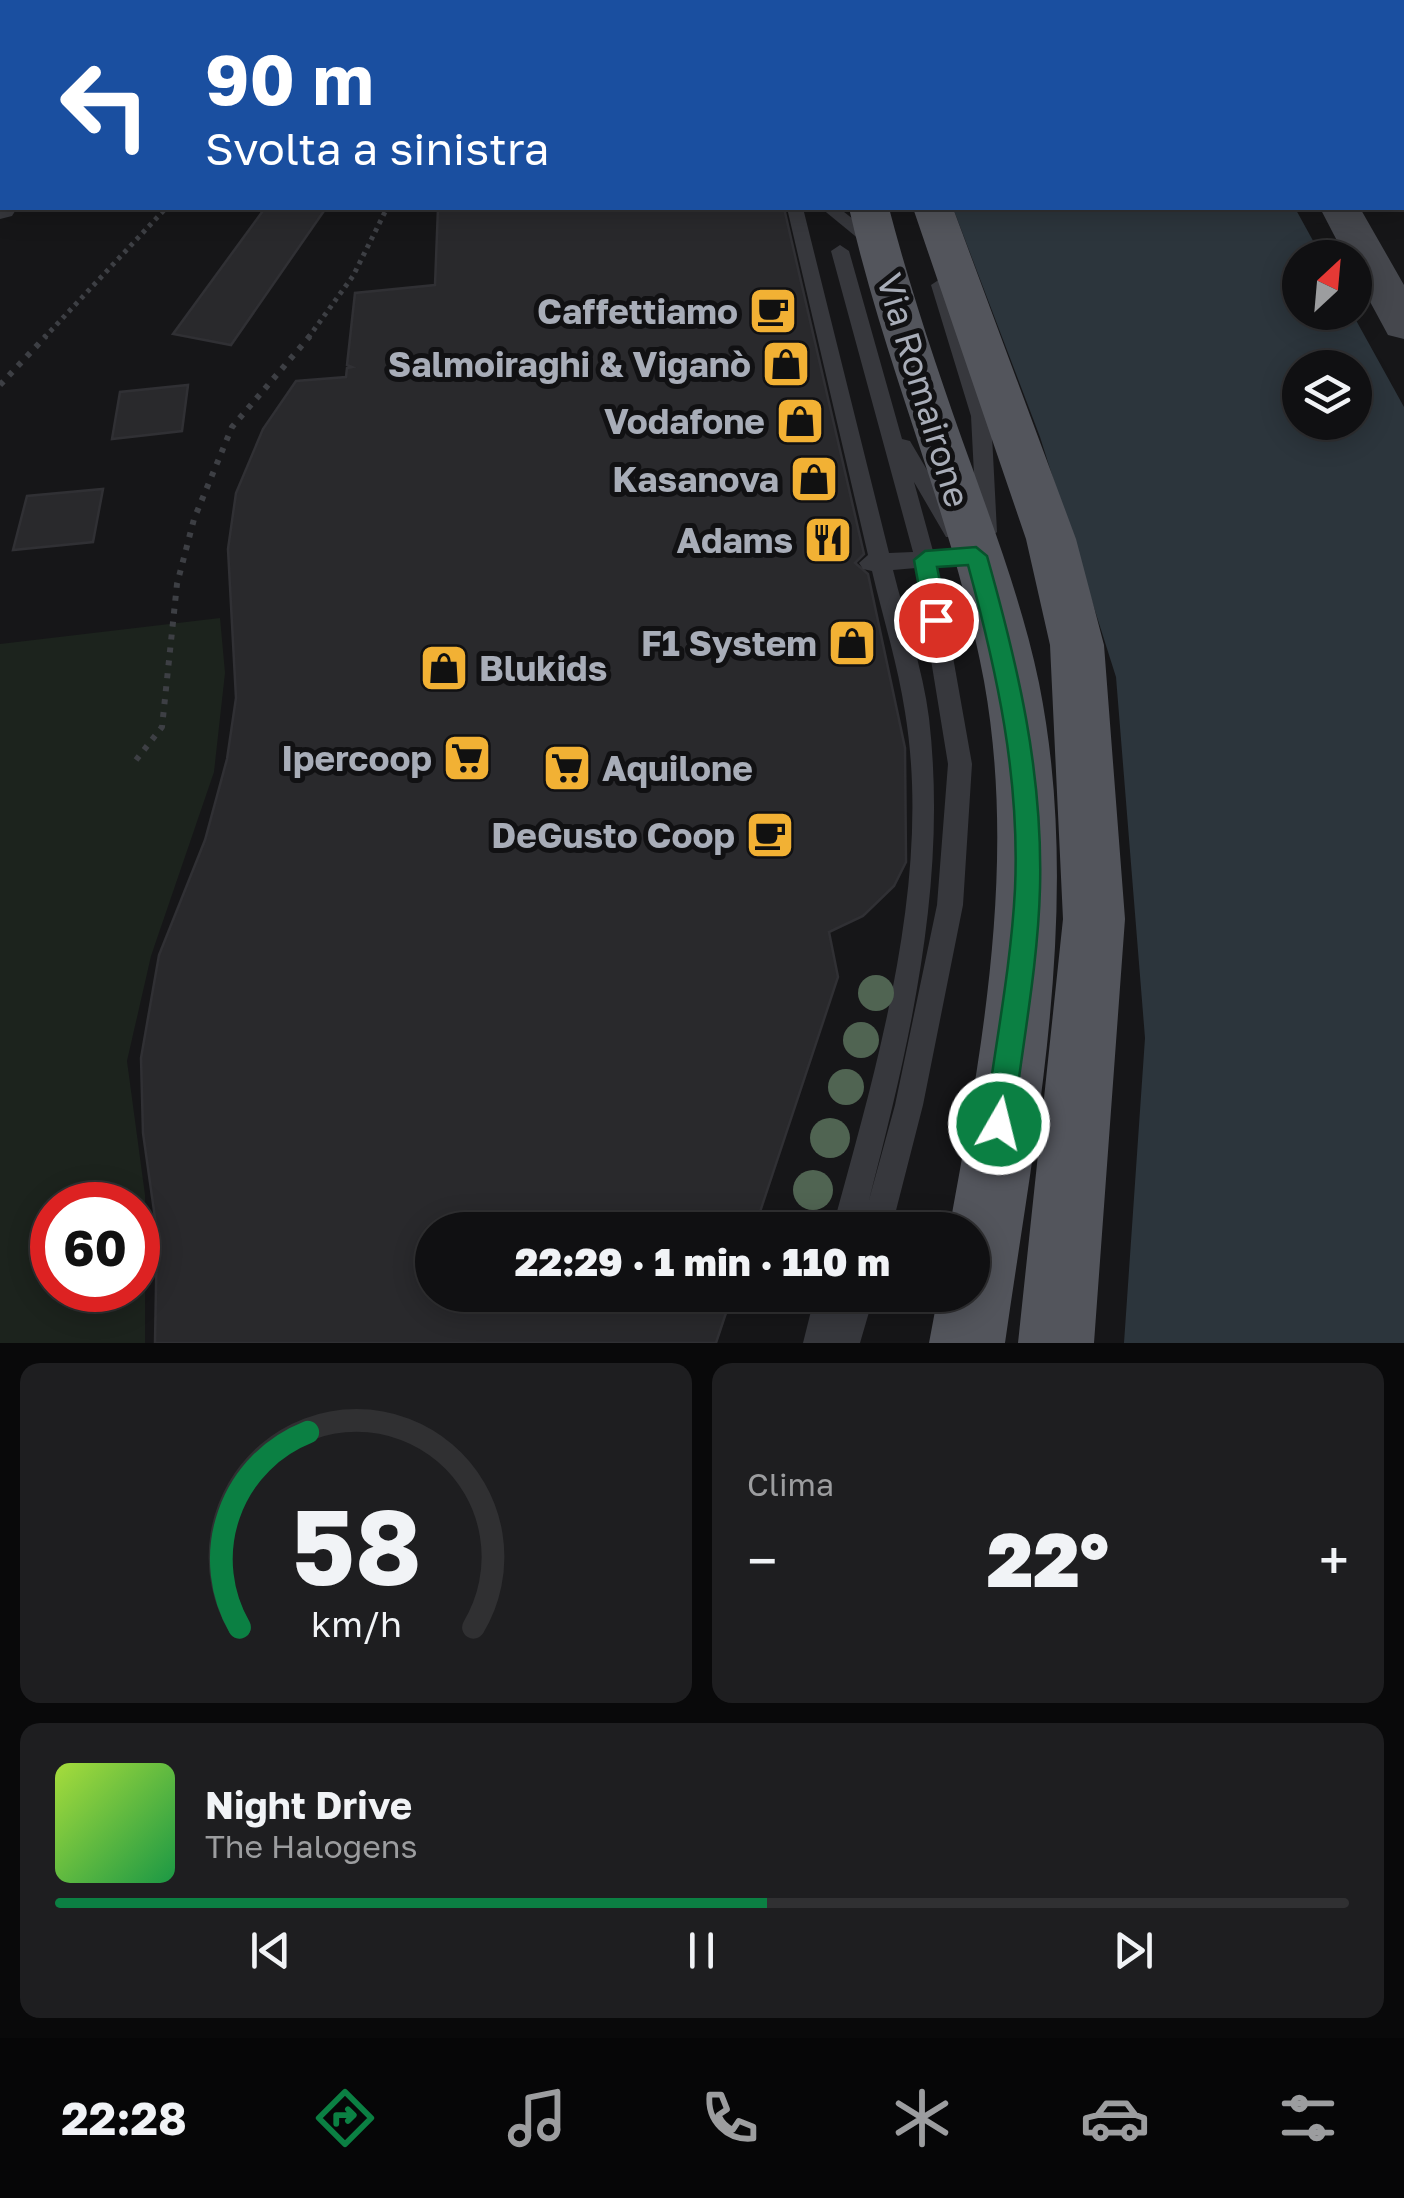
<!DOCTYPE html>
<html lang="it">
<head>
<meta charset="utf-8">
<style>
  body { margin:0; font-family:"Golos Text",sans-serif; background:#1e1e20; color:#f1f3f6; height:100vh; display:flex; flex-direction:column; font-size:38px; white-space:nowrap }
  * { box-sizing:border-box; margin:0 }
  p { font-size:32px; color:#9c9d9f }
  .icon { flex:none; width:55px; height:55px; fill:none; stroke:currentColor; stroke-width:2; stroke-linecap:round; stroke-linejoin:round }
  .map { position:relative; height:1343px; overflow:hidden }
  .sheet { display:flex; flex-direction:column; gap:20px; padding:20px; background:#09090a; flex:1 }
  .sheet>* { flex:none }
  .guide { position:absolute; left:0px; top:0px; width:1405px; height:210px; box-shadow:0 5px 25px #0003,0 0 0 2px #303032; background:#1a4fa0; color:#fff; overflow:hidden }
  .needle { width:65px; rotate:26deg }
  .tools { position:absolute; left:1282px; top:240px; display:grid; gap:20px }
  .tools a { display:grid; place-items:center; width:90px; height:90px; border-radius:50%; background:#101012; box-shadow:0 5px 25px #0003,0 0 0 2px #303032; font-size:50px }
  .speed { position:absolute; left:30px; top:1182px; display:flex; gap:20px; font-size:50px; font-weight:700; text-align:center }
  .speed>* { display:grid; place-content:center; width:130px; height:130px; border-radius:50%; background:#101012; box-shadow:0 5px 25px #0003,0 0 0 2px #303032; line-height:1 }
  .speed .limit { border:15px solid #d22; background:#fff; color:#111 }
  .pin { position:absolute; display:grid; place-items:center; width:85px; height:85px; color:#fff; margin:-42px; border:5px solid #fff; border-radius:50%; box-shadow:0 2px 10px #0007 }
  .me { position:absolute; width:110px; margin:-55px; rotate:8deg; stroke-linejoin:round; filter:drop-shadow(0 0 8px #0008) }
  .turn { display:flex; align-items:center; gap:35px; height:210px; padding:0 40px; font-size:45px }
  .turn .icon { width:130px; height:130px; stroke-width:2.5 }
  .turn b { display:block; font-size:70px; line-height:85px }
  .big { font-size:75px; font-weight:800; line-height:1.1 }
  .sheet .widget { flex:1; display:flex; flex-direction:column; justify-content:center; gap:15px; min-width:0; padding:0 35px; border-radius:20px; background:#1e1e20 }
  .sheet .dial { align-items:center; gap:0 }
  .dial svg { height:260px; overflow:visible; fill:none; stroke:#303032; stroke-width:7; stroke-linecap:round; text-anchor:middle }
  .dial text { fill:#f1f3f6; stroke:none }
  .song { display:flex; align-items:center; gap:30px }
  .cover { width:120px; height:120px; border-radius:15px; background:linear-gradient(135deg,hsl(80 70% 55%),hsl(140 70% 35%)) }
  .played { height:10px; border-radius:5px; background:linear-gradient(90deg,#0b8043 55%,#303032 55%) }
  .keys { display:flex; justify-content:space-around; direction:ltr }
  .heat { display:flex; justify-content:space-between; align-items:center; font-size:55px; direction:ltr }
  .sheet .tiles { flex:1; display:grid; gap:20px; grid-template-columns:1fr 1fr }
  .widget:last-child { grid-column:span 2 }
  .trip { position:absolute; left:415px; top:1212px; width:575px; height:100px; border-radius:50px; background:#101012; box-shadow:0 5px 25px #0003,0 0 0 2px #303032; font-weight:800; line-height:100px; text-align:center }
  .dock { display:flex; height:160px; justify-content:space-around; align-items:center; background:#060607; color:#9c9d9f }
  .dock .icon { width:70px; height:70px }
  .dock .selected { color:#0b8043 }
  .dock b { font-size:45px; color:#f1f3f6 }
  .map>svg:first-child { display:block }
  .green { fill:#1c231d; fill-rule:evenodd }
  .water { fill:#2c353c; fill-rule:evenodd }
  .building { fill:#29292c; stroke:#303034; stroke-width:2.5 }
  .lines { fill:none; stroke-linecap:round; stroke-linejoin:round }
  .path-far1 { stroke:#3d3f44; stroke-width:5; stroke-dasharray:4 5; stroke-linecap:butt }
  .path { stroke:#3d3f44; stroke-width:6; stroke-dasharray:5 8; stroke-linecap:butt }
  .service { fill:#37383d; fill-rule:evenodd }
  .pedestrian { fill:#37383d; fill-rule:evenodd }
  .minor { fill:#37383d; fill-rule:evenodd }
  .secondary { fill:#45474d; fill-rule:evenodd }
  .primary { fill:#53555c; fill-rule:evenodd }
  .tree { fill:#506452 }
  .route { fill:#0b8043; stroke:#07532c; stroke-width:2.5 }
  .labels { text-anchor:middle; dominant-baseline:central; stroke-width:10; stroke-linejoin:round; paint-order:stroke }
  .poi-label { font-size:35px; font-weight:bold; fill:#a8adb8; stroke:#111113; text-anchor:end }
  .street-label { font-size:35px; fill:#a8adb8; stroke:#111113 }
</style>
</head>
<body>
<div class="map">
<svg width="1404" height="1343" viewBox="0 0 1404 1343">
  <rect width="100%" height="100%" fill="#161618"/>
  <path class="green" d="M220,618L225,673L214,772L151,956L127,1061L145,1195V1343H0V644ZM52,1205H138V1290H52Z"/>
  <path class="water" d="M953,208H1295L1322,257L1300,258V312L1352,313L1404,407V1343H1124L1145,1038L1116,677L1040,437ZM1300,368H1355V422H1300Z"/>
  <g class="building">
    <path d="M265,208H326L231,345L173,334Z"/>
    <path d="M438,208H784L864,554L855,563L868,574L905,748L906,862L894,886L863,916L829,932L838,977L754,1230H432V1295H732L716,1343H155L157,1232L143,1133L141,1058L159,955L205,840L227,759L236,698L228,549L236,493L263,429L296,381L346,377L347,368L352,367L347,365L355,293L435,285Z"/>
    <path d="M188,385L182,431L112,439L120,392Z"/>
    <path d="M103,489L93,542L13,550L27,496Z"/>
  </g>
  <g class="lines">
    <g class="path-far1">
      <path d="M44,338L166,208"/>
      <path d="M308,338L353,276L387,208"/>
    </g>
    <g class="path">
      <path d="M0,385L46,336"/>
      <path d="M136,760L162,727L177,584L194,519L232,427L310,336"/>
    </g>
    <g class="service">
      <path d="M787,208H803L889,553L913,552L831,251L840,245L849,251L902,439L910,441L963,531L960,537H946L914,482L933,551L977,548L988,556L977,564L937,567L972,764L963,905L923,1105L891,1230H832C876,1068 933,881 905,712C898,665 883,618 872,571L863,569L859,563L868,555ZM916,568L948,764L937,905L895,1105L869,1200C910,1042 948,882 929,718C923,669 905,618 893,570Z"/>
      <path d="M821,208H839L886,245L877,251L871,249Z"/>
      <path d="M940,279L949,285L991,416L997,532L987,540L977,532L971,416L931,285Z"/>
      <path d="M815,1295H874L860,1343H803Z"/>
    </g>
    <path class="pedestrian" d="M1383,0H1404V5L1384,2Z"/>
    <g class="minor">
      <rect x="57" y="0" width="28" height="2"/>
      <path d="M649,0H684L685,2H651Z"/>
      <path d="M0,15L2,16V39L0,38Z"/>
      <path d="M0,189L2,208H17L12,216L0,219Z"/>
    </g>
    <g class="secondary">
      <path d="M1210,0H1244L1245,2H1211Z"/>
      <path d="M1320,208H1360L1404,285V339L1388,335L1355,274V258H1346Z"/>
    </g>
    <g class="primary">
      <rect x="821" y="0" width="34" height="2"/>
      <path d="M849,208H889C912,296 941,381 972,467C997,537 1024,610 1039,683C1083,903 1036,1125 1005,1343H929L938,1295H972V1230H949C982,1050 1017,864 984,681C954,520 885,368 849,208Z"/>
      <path d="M913,208H953L1076,539L1104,645L1125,919L1094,1343H1018L1063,919L1050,645L1026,539Z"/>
    </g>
  </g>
  <g class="tree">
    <circle cx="876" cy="993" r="18"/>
    <circle cx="861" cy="1040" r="18"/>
    <circle cx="846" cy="1087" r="18"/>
    <circle cx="830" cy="1138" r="20"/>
    <circle cx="813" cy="1190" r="20"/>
  </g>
  <path class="route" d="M976,547L987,556C1018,666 1043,772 1040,888C1038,966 1022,1046 1013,1124L1009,1134L999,1138L989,1134L985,1124C995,1046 1011,967 1015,889C1020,777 997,672 968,565L937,567L948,620L936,629L925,620L914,560L925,551Z"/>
  <defs>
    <g id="cafe-square" transform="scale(2.5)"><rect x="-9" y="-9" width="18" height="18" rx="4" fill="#f2b134" stroke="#111113"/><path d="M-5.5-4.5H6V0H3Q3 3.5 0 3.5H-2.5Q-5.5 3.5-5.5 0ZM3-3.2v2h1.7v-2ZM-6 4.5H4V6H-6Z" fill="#111"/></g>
    <g id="shop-square" transform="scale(2.5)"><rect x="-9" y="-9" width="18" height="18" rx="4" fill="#f2b134" stroke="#111113"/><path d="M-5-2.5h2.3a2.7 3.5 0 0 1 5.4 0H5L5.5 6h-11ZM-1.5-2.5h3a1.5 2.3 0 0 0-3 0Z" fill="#111"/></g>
    <g id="restaurant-square" transform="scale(2.5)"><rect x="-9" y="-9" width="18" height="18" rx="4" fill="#f2b134" stroke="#111113"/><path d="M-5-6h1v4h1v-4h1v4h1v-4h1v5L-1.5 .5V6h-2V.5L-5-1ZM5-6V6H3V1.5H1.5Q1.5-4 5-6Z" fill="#111"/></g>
    <g id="supermarket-square" transform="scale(2.5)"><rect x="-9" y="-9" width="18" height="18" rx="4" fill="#f2b134" stroke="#111113"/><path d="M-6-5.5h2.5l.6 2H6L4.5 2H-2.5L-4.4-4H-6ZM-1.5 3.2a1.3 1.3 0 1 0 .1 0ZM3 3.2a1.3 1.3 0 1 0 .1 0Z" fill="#111"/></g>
  </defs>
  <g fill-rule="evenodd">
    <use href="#cafe-square" x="773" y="311"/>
    <use href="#shop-square" x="786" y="364"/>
    <use href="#shop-square" x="800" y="421"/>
    <use href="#shop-square" x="814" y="479"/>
    <use href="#restaurant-square" x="828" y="540"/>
    <use href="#shop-square" x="852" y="643"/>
    <use href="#shop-square" x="444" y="668"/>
    <use href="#supermarket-square" x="467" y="758"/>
    <use href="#supermarket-square" x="567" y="768"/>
    <use href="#cafe-square" x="770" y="835"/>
  </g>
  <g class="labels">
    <g class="poi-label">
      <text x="738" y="311">Caffettiamo</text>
      <text x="751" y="364">Salmoiraghi &amp; Viganò</text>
      <text x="765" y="421">Vodafone</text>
      <text x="779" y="479">Kasanova</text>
      <text x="793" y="540">Adams</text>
      <text x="817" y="643">F1 System</text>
      <text x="479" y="668" text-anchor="start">Blukids</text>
      <text x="432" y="758">Ipercoop</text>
      <text x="602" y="768" text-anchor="start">Aquilone</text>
      <text x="735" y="835">DeGusto Coop</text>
    </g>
    <g class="street-label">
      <text transform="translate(924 390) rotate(73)">Via Romairone</text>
    </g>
  </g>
</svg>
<div class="tools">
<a><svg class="needle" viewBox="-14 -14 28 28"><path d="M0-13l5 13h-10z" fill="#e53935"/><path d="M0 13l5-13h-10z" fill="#9c9d9f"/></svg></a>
<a><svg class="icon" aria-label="layers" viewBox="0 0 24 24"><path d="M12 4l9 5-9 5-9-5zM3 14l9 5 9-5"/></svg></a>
</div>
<div class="speed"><div class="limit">60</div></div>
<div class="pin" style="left:936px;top:620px;background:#d93025"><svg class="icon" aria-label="arrive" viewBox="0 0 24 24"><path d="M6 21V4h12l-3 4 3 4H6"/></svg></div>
<svg class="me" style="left:999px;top:1124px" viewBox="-20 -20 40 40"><circle r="17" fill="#0b8043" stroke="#fff" stroke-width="3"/><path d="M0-11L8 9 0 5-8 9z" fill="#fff"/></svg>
<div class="trip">22:29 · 1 min · 110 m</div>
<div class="guide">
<div class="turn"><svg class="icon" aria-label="left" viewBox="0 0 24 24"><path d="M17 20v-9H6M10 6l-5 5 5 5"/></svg><div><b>90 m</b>Svolta a sinistra</div></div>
</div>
</div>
<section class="sheet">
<div class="tiles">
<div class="widget dial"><svg viewBox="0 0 100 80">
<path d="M14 69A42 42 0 1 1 86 69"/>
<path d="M14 69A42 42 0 0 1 35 9" stroke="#0b8043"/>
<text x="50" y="56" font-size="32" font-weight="700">58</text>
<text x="50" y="72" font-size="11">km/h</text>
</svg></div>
<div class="widget"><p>Clima</p>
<div class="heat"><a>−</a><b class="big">22°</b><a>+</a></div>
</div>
<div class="widget">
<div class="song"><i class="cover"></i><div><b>Night Drive</b><p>The Halogens</p></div></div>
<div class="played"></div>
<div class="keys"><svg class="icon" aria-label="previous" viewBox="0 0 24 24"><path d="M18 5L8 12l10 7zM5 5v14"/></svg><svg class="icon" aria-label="pause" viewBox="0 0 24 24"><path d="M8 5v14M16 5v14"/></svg><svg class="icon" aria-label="next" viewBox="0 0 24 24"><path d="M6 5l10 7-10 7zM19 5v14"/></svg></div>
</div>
</div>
</section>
<nav class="dock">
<b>22:28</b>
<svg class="icon selected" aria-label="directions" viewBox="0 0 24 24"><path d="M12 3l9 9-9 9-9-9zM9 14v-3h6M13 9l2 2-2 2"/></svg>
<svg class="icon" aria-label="music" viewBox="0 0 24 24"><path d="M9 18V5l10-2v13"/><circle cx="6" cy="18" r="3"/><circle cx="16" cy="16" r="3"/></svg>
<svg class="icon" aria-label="phone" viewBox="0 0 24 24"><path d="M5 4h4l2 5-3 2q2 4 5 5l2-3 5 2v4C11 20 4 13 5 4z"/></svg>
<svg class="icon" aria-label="climate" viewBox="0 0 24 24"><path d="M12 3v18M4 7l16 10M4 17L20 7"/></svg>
<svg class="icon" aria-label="car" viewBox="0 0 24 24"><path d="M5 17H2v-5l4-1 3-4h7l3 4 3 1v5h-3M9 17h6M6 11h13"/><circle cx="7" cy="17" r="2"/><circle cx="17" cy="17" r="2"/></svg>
<svg class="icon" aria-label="filters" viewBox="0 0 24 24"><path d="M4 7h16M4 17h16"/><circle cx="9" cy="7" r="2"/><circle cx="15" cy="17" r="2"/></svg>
</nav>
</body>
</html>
